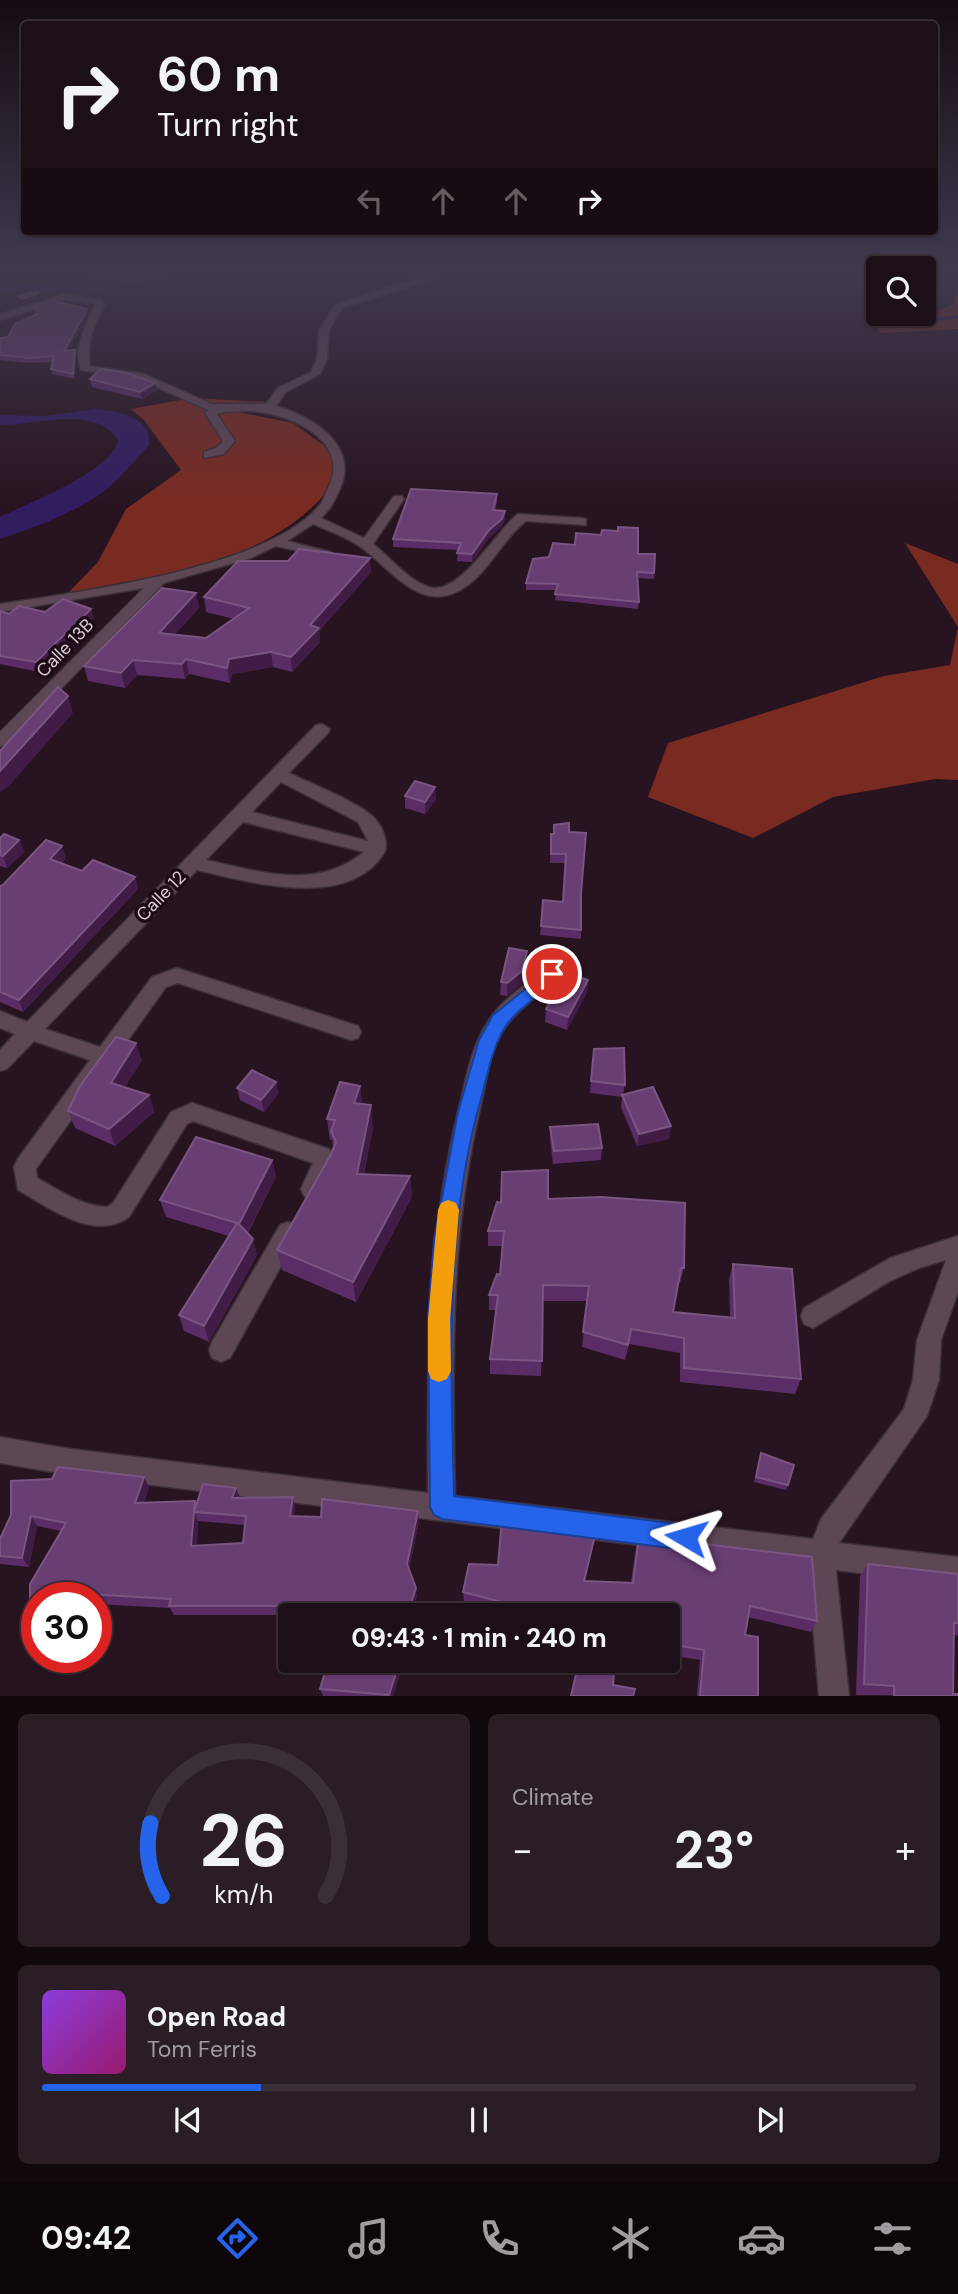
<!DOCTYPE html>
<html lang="en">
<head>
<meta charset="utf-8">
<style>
  body { margin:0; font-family:"DM Sans",sans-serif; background:#2a1d25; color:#f1f3f6; height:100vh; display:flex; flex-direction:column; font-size:26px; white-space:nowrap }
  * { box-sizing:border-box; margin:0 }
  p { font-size:23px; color:#a09ca2 }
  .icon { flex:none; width:38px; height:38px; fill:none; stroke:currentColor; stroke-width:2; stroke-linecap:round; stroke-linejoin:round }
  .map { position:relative; height:1696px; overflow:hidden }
  .panel { display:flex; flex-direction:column; gap:18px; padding:18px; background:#10080d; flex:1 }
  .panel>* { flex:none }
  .guide { position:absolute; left:21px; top:21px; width:917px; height:214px; border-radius:7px; box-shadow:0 2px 5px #0004,0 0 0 2px #3b2f37; background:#1d0f18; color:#f1f3f6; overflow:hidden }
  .fabs { position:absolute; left:866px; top:256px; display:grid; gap:14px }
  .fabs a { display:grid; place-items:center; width:70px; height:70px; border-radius:7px; background:#1d0f18; box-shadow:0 2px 5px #0004,0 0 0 2px #3b2f37; font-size:35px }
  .speed { position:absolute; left:21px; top:1582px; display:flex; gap:14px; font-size:35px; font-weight:700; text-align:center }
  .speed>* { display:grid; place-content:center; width:91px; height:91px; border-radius:50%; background:#1d0f18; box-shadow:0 2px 5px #0004,0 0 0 2px #3b2f37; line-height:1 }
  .speed .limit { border:10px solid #d22; background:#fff; color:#111 }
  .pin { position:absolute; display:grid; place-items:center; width:60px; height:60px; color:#fff; margin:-30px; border:4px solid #fff; border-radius:50%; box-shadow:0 2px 7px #0007 }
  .me { position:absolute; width:77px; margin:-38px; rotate:277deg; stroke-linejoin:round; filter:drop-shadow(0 0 5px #0008) }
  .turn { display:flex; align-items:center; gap:24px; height:147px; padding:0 21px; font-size:32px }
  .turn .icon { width:91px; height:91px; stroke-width:2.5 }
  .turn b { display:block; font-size:49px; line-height:60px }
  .lanes { display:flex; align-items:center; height:66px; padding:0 21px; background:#0003; justify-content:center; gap:35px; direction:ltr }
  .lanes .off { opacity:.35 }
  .big { font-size:52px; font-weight:700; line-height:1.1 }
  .panel .tile { flex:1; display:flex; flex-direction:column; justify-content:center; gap:10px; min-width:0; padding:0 24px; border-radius:10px; background:#2a1d25 }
  .panel .dial { align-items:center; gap:0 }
  .dial svg { height:182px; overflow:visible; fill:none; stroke:#3b2f37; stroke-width:7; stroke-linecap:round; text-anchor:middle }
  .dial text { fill:#f1f3f6; stroke:none }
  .song { display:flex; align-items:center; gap:21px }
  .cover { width:84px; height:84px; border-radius:10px; background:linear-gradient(135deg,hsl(270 70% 55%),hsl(320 70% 35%)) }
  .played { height:7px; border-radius:4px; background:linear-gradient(90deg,#2563eb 25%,#3b2f37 25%) }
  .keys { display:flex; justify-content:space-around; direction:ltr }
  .heat { display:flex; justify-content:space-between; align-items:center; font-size:38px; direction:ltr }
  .panel .tiles { flex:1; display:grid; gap:18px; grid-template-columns:1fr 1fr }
  .tile:last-child { grid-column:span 2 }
  .trip { position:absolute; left:278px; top:1603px; width:402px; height:70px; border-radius:7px; background:#1d0f18; box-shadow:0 2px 5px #0004,0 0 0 2px #3b2f37; font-weight:700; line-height:70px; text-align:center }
  .tabs { display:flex; height:112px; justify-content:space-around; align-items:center; background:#0c060a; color:#a09ca2 }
  .tabs .icon { width:49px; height:49px }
  .tabs .on { color:#2563eb }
  .tabs b { font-size:32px; color:#f1f3f6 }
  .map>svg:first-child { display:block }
  .forest { fill:#7a2b21 }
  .water { fill:#321d60 }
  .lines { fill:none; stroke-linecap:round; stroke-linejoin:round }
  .stream { stroke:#321d60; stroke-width:3.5 }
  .minor-casing { stroke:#3c2f37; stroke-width:3 }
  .minor { fill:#5e4755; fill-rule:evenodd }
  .wall { fill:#5a2d67; fill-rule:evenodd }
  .shaded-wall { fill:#401c46 }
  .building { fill:#683e73; stroke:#7a5582; stroke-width:2; fill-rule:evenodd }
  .route { fill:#2563eb; stroke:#184099; stroke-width:2 }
  .slow { fill:#f59e0b }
  .labels { text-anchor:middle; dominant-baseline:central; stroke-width:7; stroke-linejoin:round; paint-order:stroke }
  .street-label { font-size:18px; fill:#dbcdd5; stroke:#1d0b17 }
</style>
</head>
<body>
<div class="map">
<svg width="958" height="1696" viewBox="0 0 958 1696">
  <rect width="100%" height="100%" fill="#271420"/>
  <g class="forest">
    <path d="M958,286V329L880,333L873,321L929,315L953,304Z"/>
    <path d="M191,398L268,402L238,412L293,423L329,449C331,455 335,464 334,470C333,488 321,499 309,510C245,568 149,576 68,593L98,562L126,509L181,470L144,420L131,409Z"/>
    <path d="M905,543L958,564V780L935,779L833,797L753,838L648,797L668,743L884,676L950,665L958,627Z"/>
  </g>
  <g class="water">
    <path d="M150,268H195L116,288L0,292V280C52,284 99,280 150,268Z"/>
    <path d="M96,409C117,411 153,417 149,445C135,460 123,475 108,488C76,513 38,526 0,539V517C28,503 113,471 118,440C95,404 36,425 0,425V415L45,416Z"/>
  </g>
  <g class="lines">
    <path class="stream" d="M883,326L958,317"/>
    <g class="minor-casing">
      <g id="minor">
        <path d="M436,268H447L427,281L342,308L329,330L327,359L320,374L286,392L276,406C314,417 361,447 339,491C334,502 330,510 321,518L364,538L394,496H402L404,499L373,544C391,558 408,580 429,587C459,597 496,531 518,514L581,518L586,519V525L526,521C503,539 491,568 468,585C424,618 394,572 362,548C347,537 329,531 313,524L287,541L331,552V558L276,546L251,558L164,583L6,745L0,746V732L144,588L0,612V604C80,592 265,568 318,507C323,502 325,494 328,488C354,436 278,408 238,411C231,412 224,411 217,414L235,441L224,454L204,458V452L216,448L223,441L205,413L208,410L138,379L81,370C72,345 87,326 95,304L65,300L0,320V314L65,294L102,300L105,307C92,324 87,344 90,366L144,374L212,404H266L278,388L311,372L317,359L319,330L335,304L421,277Z"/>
        <path d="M322,724L330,729L328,733L289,773C312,784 353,800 371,815C381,823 390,842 384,853C348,911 249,882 197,870L45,1029L100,1047L152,977L177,968L358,1026L361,1032L358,1038L351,1040L178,983L166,987L36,1169L37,1178C59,1190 81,1206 107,1207L113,1203L171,1112L192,1103L329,1149L336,1162L320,1196L312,1199L304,1196L301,1189L313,1163L193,1121L187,1124L129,1217C94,1242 50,1208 18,1190L14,1167L17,1160L90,1060L34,1041L7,1069L0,1071V1050L15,1034L0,1028V1011L27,1022L316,725ZM281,782L358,822L368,841L252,812ZM243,822L364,852C316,891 262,872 206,860Z"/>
        <path d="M552,967L559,969L562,974L559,979C539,995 514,1011 501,1034C489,1055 486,1082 481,1105C450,1234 452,1364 455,1496L813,1539L821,1519L904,1409L913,1380L917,1340L946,1260L919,1268L890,1281L813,1328L804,1324L801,1316L804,1308L890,1258L958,1236V1292L941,1340L939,1380L927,1416L839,1543L958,1557V1585L836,1570L849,1696H819L808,1566L71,1475L0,1463V1437L71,1449L428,1493C427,1363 427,1234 459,1108C466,1079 471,1048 487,1023C501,1000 525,985 545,969Z"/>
        <path d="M288,1222L296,1225L299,1232L296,1239L230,1358L221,1362L212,1358L209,1350L212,1342L280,1225Z"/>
      </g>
    </g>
    <use href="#minor" class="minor"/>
  </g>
  <g class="wall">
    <path d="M33,307L87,309L88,314L68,351L75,350L76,355L75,379L52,374L51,369L52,362L30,363L0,360V338L8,337L36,314L34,312Z"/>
    <path d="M90,379L157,390L142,399L92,387Z"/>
    <path d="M497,494V502L495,510L505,519L502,526L489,538L472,562L457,561L458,550L393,547V539Z"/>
    <path d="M601,535L638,554H655L654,579L637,578L639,602L638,609L555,600L556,590H526V583L549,557L575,545Z"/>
    <path d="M371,572L319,631L320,642L292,672L273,667L232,674L230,683L189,674L185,679L137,675L125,688L88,681L84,666L196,593L199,608L175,634L206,638L234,619L206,612L204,597Z"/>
    <path d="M91,609L93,618L39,672L0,664V611L9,614L45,612Z"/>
    <path d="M405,796L436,799L425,814L405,808Z"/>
    <path d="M554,825L569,832L581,894V939L540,935L541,926L563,902L565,863H550L551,834H553Z"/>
    <path d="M0,838L19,840L24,852L7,868L0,866Z"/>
    <path d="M66,858L62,863L82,871L135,877L138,889L23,1012L0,1002V886Z"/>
    <path d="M526,964L522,984L507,996L500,995L501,982Z"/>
    <path d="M588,980L587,992L567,1030L545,1022L546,1009Z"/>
    <path d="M594,1049L625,1085L623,1094L671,1126L669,1139L637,1146L621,1107L622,1097L590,1093Z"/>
    <path d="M142,1060L125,1087L149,1095L154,1112L115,1146L75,1128L68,1111Z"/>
    <path d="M276,1082L278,1094L264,1112L240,1100L237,1088Z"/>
    <path d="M360,1086L362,1104L373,1127L364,1174L410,1176L412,1197L356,1302L282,1270L277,1250L330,1156L333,1148L332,1140H330L327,1119Z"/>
    <path d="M550,1127L602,1148L601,1160L553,1164L550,1140Z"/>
    <path d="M272,1160L276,1177L248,1233L253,1239L257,1255L209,1342L184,1331L179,1315L229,1236L166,1217L160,1200Z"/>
    <path d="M548,1199L684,1268L680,1283H678L673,1312L730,1317L729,1279L733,1264L801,1379L795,1394L680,1382V1353L629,1344L625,1360L582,1347L587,1301H543L541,1376L490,1374V1359L496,1310H489V1295L500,1275L503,1246H488V1231L501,1203Z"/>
    <path d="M761,1453L788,1485L786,1490L754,1482Z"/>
    <path d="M149,1487L144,1502L196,1504L236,1488L240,1498L293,1497L295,1507L294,1516L321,1517L418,1511L419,1521L409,1569L417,1597L290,1615V1625H288L286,1615H174L170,1608L96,1604V1598H37V1616L30,1608L61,1531L37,1526L29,1567L0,1564V1539L11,1515ZM198,1521L245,1525L243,1543L197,1545Z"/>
    <path d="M639,1536L817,1621L811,1632L748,1617L745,1635L758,1696H697L700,1660L668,1655V1615L508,1614L464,1603L463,1592L585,1581L631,1582L636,1547Z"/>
    <path d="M868,1564L958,1574V1636L954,1635L953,1694L958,1696L856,1695L860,1576Z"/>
    <path d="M37,1622V1657H62L36,1660L29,1651Z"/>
    <path d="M327,1661H404L393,1696H323L320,1689L327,1665Z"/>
    <path d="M530,1661H615L613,1685L635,1689L633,1696H571L577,1667Z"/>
  </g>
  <g class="shaded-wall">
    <path d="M40,293L42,298L23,304L22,299Z"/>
    <path d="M87,309L88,314L65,356L64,351Z"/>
    <path d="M75,350L76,355L75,379L73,374Z"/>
    <path d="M155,383L157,390L142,399L140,392Z"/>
    <path d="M505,511V519L502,526L489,538L472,562V554Z"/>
    <path d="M370,558L371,572L319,631L320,642L292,672L291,657L310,625Z"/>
    <path d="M196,593L199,608L162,648L159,633Z"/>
    <path d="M91,609L93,618L39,672L36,662Z"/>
    <path d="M271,652L273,667L232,674L230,683L227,668L229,659Z"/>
    <path d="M186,659L189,674L185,679L182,664Z"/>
    <path d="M133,660L137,675L125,688L121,673Z"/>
    <path d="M68,696L73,713L9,786L0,792V771Z"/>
    <path d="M435,787L436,799L425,814V802Z"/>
    <path d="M19,840L24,852L7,868L3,856Z"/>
    <path d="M62,846L66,858L54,871L50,859Z"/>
    <path d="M135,877L138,889L23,1012L19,1000Z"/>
    <path d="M527,951L526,964L522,984L507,996V983Z"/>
    <path d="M588,980L587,992L567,1030L568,1017Z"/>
    <path d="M136,1043L142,1060L117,1100L111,1083Z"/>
    <path d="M276,1082L278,1094L264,1112L261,1100Z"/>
    <path d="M360,1086L363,1108L354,1103Z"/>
    <path d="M149,1095L154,1112L115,1146L109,1129Z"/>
    <path d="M371,1105L373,1127L359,1195L357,1174Z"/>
    <path d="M671,1126L669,1139L637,1146L639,1134Z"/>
    <path d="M272,1160L276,1177L243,1241L239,1224Z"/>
    <path d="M410,1176L412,1197L356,1302L353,1282Z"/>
    <path d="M253,1239L257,1255L209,1342L204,1326Z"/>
    <path d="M144,1477L149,1487L140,1512L135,1503Z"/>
    <path d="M236,1488L240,1498H232Z"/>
    <path d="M293,1497L295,1507L293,1526L290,1516Z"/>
    <path d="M418,1511L419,1521L408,1573L407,1564Z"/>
    <path d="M194,1512L198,1521L196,1555L191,1546Z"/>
    <path d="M31,1516L37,1526L29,1567L22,1558Z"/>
    <path d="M416,1588L417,1597L411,1615H407Z"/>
    <path d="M400,1661H404L393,1696L389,1695Z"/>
  </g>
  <g class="building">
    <path d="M37,291L40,293L22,299L18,296Z"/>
    <path d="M52,301L87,309L64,351L75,350L73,374L51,369L54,356L28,358L0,355V338L8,337L15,324L40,313L33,307Z"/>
    <path d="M101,369L127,373L155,383L140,392L90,379Z"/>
    <path d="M411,489L497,494L493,510L505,511L502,519L489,530L472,554L457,553L461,543L393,539Z"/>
    <path d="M618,527L638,528V554H655L654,573L637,572L639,602L555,594L558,584L526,583L533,559L549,557L553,543L575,545L576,533L601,535L602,530L618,531Z"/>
    <path d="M299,549L370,558L310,625L319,628L291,657L271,652L229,659L227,668L186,659L182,664L133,660L121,673L84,666L162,588L196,593L159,633L206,638L249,608L204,597L238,561H288Z"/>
    <path d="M63,599L91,609L36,662L0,656V611L9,614L19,606L45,612Z"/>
    <path d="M58,687L68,696L0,771V751Z"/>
    <path d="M415,781L435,787L425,802L405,796Z"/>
    <path d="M569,823V832L586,833L581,893V930L541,926L543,900L563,902L566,854H551V834H554V825Z"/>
    <path d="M4,834L19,840L3,856L0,855V838Z"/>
    <path d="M46,840L62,846L50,859L82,871L93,860L135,877L19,1000L0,992V886L3,885Z"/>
    <path d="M509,948L527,951L522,971L507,983L501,982Z"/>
    <path d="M566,972L588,980L568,1017L546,1009Z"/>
    <path d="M116,1037L136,1043L111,1083L149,1095L109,1129L68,1111L80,1086Z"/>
    <path d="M624,1048L625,1085L591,1081L594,1049Z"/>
    <path d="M252,1070L276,1082L261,1100L237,1088Z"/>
    <path d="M340,1082L360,1086L354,1103L371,1105L357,1174L410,1176L353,1282L277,1250L330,1156L336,1142L331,1131L335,1120L327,1119Z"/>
    <path d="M653,1087L671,1126L639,1134L622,1095Z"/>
    <path d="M598,1124L602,1148L554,1151L550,1127Z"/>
    <path d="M196,1137L272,1160L239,1224L253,1239L204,1326L179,1315L237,1223L160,1200Z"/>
    <path d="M548,1170V1199L601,1197L685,1203L684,1268H681L673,1312L735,1318L733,1264L792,1269L801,1379L684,1368V1338L631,1329L628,1345L583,1332L589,1286L543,1285L542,1361L490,1359L498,1295H489L497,1274L500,1275L504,1231H488L497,1202L501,1203L502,1172Z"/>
    <path d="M761,1453L794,1465L788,1485L756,1477Z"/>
    <path d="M58,1467L144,1477L135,1503L195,1501L194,1512L203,1484L236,1488L232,1498L293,1497L290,1516L321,1517L322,1499L418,1511L407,1564L416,1588L407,1615H290V1617L285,1616L288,1606H169L171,1599L88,1594V1598H37V1608H30V1584L66,1523L31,1516L22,1558L0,1556V1539L11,1515V1481L52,1479ZM194,1512L246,1516L243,1543L191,1546Z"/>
    <path d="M502,1519L596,1531L584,1581L633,1583L639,1536L812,1557L817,1621L750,1606L745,1635L758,1637V1696H700L704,1650L668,1644V1615H508L509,1604L463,1592L469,1564L498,1565Z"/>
    <path d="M868,1564L958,1574V1623H954L953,1694H958V1696H894V1686L864,1684Z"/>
    <path d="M37,1622V1651H29Z"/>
    <path d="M327,1661H400L389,1695L320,1689L327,1665Z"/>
    <path d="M579,1661H615L613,1685L635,1689L633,1696H571Z"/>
  </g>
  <linearGradient id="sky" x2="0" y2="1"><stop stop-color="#150b12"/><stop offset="0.53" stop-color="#413a4e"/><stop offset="1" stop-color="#413a4e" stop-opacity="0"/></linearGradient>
  <rect width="958" height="505" fill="url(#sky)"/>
  <path class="route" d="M552,968L558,969L561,974L558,979C542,994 515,1010 504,1029C492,1049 488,1073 482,1095C444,1226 451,1361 454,1496L686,1525L695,1529L698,1537L695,1546L686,1550L442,1519L434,1515L430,1507L428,1319L434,1240L458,1112L479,1040L493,1015Z"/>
  <path class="slow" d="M448,1200L456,1203L459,1210L450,1319L451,1371L447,1379L439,1382L431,1379L428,1371V1319L438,1210L441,1203Z"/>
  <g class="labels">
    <g class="street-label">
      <text transform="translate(65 648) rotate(-46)">Calle 13B</text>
      <text transform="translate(161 896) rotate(-46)">Calle 12</text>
    </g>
  </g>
</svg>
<div class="fabs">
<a><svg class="icon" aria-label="search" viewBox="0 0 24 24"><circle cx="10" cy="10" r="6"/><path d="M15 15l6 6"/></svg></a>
</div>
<div class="speed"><div class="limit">30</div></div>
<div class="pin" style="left:552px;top:974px;background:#d93025"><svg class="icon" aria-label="arrive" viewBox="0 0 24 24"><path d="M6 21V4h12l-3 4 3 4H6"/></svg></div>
<svg class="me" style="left:686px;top:1537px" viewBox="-20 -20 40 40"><path d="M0-17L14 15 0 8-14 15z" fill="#2563eb" stroke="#fff" stroke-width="4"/></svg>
<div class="trip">09:43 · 1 min · 240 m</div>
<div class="guide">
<div class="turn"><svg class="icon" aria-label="right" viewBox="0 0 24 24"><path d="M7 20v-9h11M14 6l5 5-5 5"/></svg><div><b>60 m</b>Turn right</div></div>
<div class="lanes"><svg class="icon off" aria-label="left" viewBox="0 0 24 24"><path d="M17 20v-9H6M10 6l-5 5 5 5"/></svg><svg class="icon off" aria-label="ahead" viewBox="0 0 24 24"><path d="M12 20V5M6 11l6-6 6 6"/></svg><svg class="icon off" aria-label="ahead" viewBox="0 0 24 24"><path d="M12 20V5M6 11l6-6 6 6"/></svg><svg class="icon" aria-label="right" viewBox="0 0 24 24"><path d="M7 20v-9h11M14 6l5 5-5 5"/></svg></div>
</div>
</div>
<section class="panel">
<div class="tiles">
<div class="tile dial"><svg viewBox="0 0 100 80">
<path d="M14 69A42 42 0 1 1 86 69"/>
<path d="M14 69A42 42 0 0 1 9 37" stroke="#2563eb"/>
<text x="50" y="56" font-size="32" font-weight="700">26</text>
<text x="50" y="72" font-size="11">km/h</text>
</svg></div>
<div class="tile"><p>Climate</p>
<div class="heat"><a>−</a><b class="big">23°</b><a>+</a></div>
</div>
<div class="tile">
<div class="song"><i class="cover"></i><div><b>Open Road</b><p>Tom Ferris</p></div></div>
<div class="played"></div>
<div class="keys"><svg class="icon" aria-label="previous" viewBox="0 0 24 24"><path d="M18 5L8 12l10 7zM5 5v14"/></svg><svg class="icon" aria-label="pause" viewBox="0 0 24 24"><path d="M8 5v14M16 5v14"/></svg><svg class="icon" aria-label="next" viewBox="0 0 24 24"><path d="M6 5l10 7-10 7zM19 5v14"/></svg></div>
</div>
</div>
</section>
<nav class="tabs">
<b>09:42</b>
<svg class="icon on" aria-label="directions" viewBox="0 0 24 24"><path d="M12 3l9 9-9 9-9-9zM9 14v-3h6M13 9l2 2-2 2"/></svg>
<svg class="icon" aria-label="music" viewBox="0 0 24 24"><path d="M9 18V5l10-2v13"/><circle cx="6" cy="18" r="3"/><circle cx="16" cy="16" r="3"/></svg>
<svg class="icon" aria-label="phone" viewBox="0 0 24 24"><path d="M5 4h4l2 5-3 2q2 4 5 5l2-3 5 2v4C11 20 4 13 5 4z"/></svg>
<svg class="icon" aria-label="climate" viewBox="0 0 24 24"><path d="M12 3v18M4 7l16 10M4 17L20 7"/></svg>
<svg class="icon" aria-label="car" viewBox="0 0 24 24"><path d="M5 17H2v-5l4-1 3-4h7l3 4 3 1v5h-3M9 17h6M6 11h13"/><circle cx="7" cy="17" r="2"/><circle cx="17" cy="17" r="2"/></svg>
<svg class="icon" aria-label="filters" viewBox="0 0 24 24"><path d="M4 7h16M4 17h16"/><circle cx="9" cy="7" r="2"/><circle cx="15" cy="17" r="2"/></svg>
</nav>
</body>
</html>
